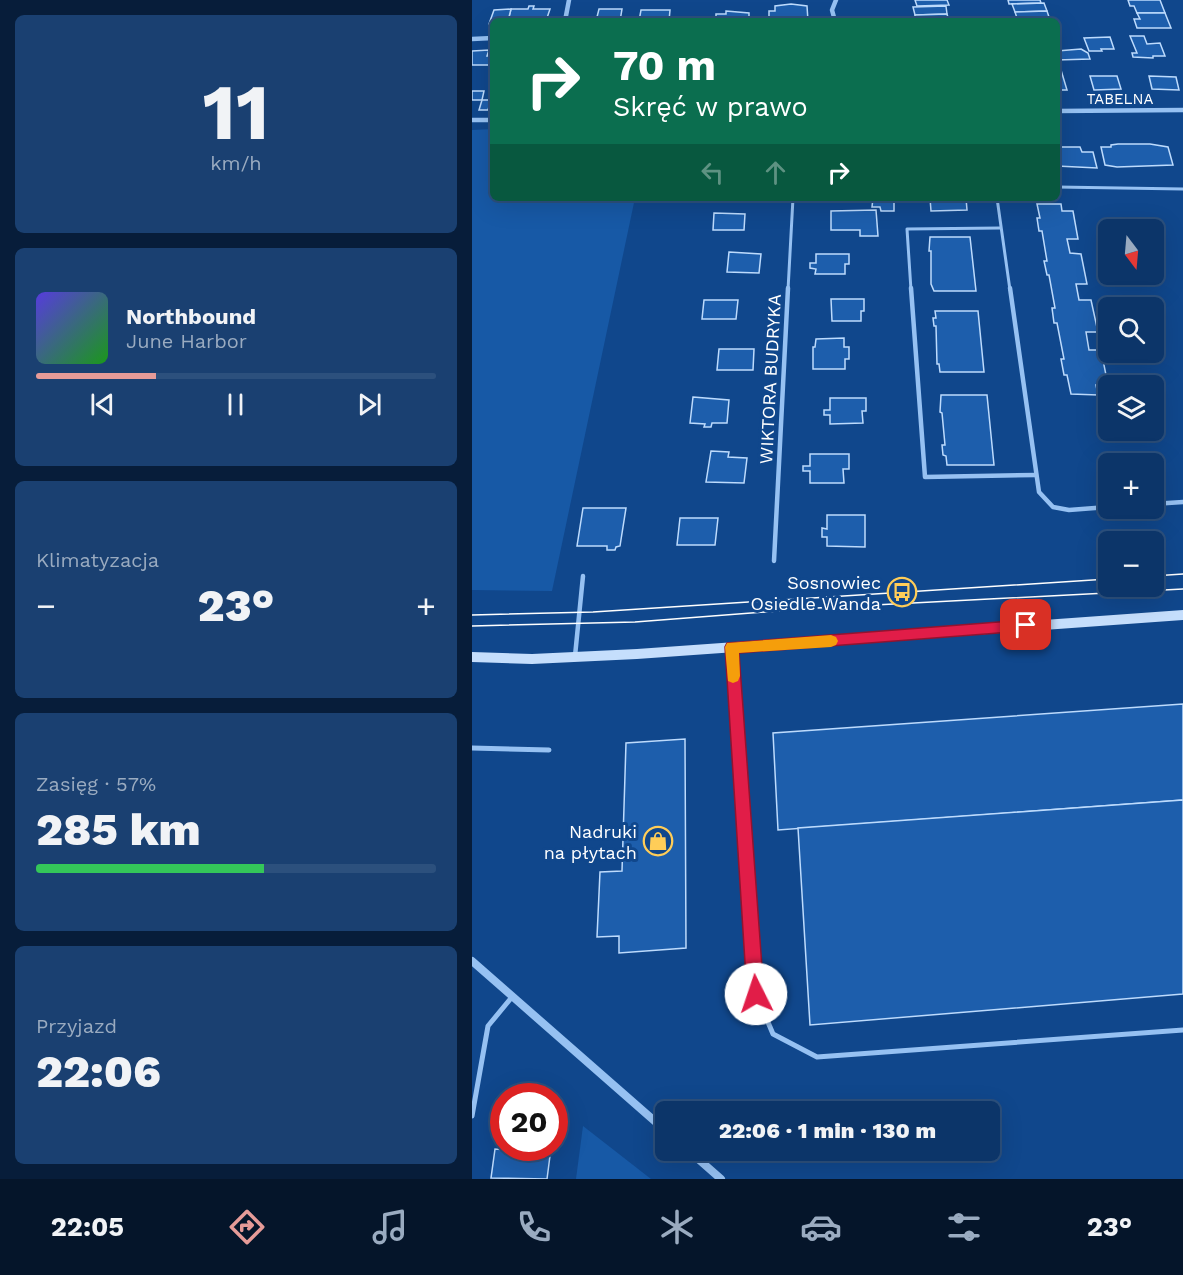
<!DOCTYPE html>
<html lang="pl">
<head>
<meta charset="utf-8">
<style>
  body { margin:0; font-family:"Work Sans",sans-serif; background:#1a4071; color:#f1f3f6; height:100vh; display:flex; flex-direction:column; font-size:22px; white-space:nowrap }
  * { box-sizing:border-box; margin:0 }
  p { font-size:20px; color:#9aabc0 }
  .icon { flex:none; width:33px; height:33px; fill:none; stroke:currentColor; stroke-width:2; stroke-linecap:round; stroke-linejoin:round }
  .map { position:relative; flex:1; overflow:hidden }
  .side { display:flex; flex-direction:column; gap:15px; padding:15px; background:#071d3a; width:472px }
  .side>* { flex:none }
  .banner { position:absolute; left:18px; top:18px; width:570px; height:183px; border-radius:9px; box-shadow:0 6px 24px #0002,0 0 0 2px #2c507d; background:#0b6e4f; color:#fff; overflow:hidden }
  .needle { width:39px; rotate:164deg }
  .buttons { position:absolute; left:626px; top:219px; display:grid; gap:12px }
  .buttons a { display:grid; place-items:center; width:66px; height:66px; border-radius:9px; background:#0c3569; box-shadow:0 6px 24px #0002,0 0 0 2px #2c507d; font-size:30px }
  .speed { position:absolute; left:18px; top:1083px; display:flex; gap:12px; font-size:30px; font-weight:700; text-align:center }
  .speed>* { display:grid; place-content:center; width:78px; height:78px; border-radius:50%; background:#0c3569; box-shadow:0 6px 24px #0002,0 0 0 2px #2c507d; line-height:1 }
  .speed .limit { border:9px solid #d22; background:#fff; color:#111 }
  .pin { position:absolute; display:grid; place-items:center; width:51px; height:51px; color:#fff; margin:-26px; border-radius:12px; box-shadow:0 3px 9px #0006 }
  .me { position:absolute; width:66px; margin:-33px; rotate:356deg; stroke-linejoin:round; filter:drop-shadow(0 0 4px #0008) }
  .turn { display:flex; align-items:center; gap:21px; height:126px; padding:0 24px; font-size:27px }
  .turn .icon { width:78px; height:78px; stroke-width:2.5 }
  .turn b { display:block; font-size:42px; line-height:51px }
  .lanes { display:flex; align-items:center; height:57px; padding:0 24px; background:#0003; justify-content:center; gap:30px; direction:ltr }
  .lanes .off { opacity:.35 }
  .big { font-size:45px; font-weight:800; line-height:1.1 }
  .side .card { flex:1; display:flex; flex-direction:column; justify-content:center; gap:9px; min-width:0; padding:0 21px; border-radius:9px; background:#1a4071 }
  .side .dial { align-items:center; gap:0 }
  .dial b { font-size:78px; line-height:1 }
  .song { display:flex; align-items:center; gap:18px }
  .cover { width:72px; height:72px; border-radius:9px; background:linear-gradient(135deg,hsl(250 70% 55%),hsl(120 70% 35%)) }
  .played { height:6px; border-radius:3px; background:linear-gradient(90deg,#e69b98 30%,#2c507d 30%) }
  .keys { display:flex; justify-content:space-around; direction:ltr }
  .heat { display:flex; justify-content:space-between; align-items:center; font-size:33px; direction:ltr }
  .charge { height:9px; border-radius:4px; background:linear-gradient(90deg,#34c759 57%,#2c507d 0) }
  .trip { position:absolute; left:183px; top:1101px; width:345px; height:60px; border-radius:9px; background:#0c3569; box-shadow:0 6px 24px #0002,0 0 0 2px #2c507d; font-weight:800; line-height:60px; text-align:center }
  .tabs { display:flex; height:96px; justify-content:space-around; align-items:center; background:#05152a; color:#9aabc0 }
  .tabs .icon { width:42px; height:42px }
  .tabs .current { color:#e69b98 }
  .tabs b { font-size:27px; color:#f1f3f6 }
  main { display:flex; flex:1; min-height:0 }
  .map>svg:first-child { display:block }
  .green { fill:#1759a6 }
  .building { fill:#1d5eac; stroke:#bddbfd; stroke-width:1.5 }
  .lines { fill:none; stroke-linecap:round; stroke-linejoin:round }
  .lane-far2 { stroke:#96c1f2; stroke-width:3 }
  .lane-far1 { stroke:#96c1f2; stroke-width:4.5 }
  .lane { stroke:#96c1f2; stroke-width:5 }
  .street-far1 { stroke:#96c1f2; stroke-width:4.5 }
  .street { stroke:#96c1f2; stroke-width:8 }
  .secondary { fill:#c5defc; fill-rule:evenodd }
  .tram { stroke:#fff; stroke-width:1.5 }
  .route { fill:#e11d48; stroke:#92132f; stroke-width:1.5 }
  .slow { fill:#f59e0b }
  .labels { text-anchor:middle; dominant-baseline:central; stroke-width:6; stroke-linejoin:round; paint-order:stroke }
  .far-street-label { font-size:15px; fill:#fff; stroke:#10478c }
  .street-label { font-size:18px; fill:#fff; stroke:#10478c }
  .poi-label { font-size:18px; fill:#fff; stroke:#10478c; text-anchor:end }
</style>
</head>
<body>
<main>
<section class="side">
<div class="card dial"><b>11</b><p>km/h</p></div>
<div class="card">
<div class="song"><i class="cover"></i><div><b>Northbound</b><p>June Harbor</p></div></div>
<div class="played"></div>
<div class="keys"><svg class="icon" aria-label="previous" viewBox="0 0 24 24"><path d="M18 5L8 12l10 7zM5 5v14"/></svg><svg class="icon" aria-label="pause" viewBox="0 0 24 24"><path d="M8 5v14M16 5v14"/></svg><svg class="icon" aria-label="next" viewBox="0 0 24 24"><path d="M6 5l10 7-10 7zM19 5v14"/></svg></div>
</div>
<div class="card"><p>Klimatyzacja</p>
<div class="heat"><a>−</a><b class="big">23°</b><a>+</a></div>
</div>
<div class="card"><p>Zasięg · 57%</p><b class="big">285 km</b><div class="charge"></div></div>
<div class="card"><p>Przyjazd</p><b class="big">22:06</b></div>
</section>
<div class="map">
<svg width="711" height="1179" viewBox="0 0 711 1179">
  <rect width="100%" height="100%" fill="#10478c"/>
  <g class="green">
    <path d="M21,129V198H163L80,591L0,590V130Z"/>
    <path d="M111,1126L179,1179H104Z"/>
  </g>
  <g class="building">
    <path d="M443,0H475L477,5L445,6Z"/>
    <path d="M536,0H568L569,3L537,4Z"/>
    <path d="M656,0H688L693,13H665L662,6H658Z"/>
    <path d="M572,3L575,11L543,12L540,4Z"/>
    <path d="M319,4L335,6L336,21L297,20V11H303V6Z"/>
    <path d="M57,6H62L61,9H78L74,21H36L39,9H56Z"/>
    <path d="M474,6L475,14L443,15L441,7Z"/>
    <path d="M39,9L36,21H21V24H17L22,10Z"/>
    <path d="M127,9H150L148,21H124Z"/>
    <path d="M169,10H198L197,21H167Z"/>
    <path d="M254,11L277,13V18H282V21H244V14H254Z"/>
    <path d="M575,11L578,20L546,21L543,12Z"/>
    <path d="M665,13H693L699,28H665L662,19H668Z"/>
    <path d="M475,14L477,21H444L443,15Z"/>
    <path d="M658,36H672L675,44L688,43L693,56H681V58L661,57L660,53H665Z"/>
    <path d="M638,37L642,49H629L630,51H617L612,38Z"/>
    <path d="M609,49L616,53L618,59L585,60V51Z"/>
    <path d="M17,50L15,56H21V65H0V51Z"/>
    <path d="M585,70H589L595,90H585Z"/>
    <path d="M618,76H645L649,89L622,90Z"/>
    <path d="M677,76L704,77L707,90L680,89Z"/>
    <path d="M0,91H12L10,100H0Z"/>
    <path d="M10,100H19L16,110H7Z"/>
    <path d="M646,144H678L696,147L701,165L645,167L633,165L629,147H639V145Z"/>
    <path d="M585,147H608L610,152H621L625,168L585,166Z"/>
    <path d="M401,198H422V211H409L408,207H400Z"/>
    <path d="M458,198H494L495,210L459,211Z"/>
    <path d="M565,204H589L590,211H601L606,239H595L598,253L609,254L615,284H604L607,300H619L626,332H614L617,350H629L636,385H624L626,395L599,394L595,375H592L589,359H592L585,323H582L580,308H583L577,275H575L572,261H575L570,231H567L565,218H568Z"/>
    <path d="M404,210L406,236H388V230H359V211Z"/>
    <path d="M242,213L273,214L272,230H241Z"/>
    <path d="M458,237H498L504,291H462L459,284V251H457Z"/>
    <path d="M257,252L289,254L287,273L255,272Z"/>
    <path d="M344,254H377V264H373V274H343L344,269L338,268V263H344Z"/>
    <path d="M359,299H392V311H389V321H360Z"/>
    <path d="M232,300H266L264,319H230Z"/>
    <path d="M463,311H506L512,372H468L467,364H465L464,326H462L461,318H464Z"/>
    <path d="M372,338V347H377V359H373V369H341V347H343L344,339Z"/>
    <path d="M247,349H282L281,370H245Z"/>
    <path d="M469,395H515L522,465H475L474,456L471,455L470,445H473L470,413L468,412Z"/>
    <path d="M221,397L257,400L255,423H240L239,427H232L233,424L218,423Z"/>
    <path d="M358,398H394V411H390L391,423L358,424V415H352V410H358Z"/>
    <path d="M239,451L257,452L256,457L275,458L272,483L234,482Z"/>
    <path d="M338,454H377V469H371L372,483H338V471H331V466H338Z"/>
    <path d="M111,508H154L148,546L144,547L143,550H135V546H105Z"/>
    <path d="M355,515H393V547L355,546V537H350V528L355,529Z"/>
    <path d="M208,518H246L243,545H205Z"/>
    <path d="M711,704V800L306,830L301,733Z"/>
    <path d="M213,739L214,948L147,953V936L125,937L128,872L150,871L154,743Z"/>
    <path d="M711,800V994L338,1025L326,828Z"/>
    <path d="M35,1148H79L75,1179L19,1178L23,1149L34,1150Z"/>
  </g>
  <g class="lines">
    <g class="lane-far2">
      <path d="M585,187L711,189"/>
      <path d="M525,198L538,290"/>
      <path d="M316,290L321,198"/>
      <path d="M439,290L435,229L528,228"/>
    </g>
    <g class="lane-far1">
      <path d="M439,288L453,477L564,475"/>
      <path d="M538,288L567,492L581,507L597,510L636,507"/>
      <path d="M681,504L711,502"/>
      <path d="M302,561L316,288"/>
      <path d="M260,647L262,672"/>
      <path d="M103,656L111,576"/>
    </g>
    <g class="lane">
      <path d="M262,671L284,994L301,1034L345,1057L711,1030"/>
      <path d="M0,748L77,750"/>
      <path d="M0,1116L16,1026L40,997"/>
    </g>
    <g class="street-far1">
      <path d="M93,21L97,0"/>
      <path d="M363,21L360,10L364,0"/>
      <path d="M0,39L21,38"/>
      <path d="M585,111L711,110"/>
      <path d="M0,120H21"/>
    </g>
    <g class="street">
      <path d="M0,961L194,1131"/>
      <path d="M216,1150L249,1179"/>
    </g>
    <path class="secondary" d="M711,610V620L165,659L60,664L0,662V652L60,654L165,649Z"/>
    <g class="tram">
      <path d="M681,576L711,574"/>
      <path d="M0,615L121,612L636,579"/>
      <path d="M0,626L163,622L345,608L711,589"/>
    </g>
  </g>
  <path class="route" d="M554,620L559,621L561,625L559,629L554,631L267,653L292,994L290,1000L284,1003L277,1000L275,994L253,647L255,643Z"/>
  <path class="slow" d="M359,635L364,637L366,641L364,645L359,647L267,653L268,676L266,681L261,683L256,681L253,647L255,643Z"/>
  <defs>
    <g id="bus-ring" transform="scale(1.5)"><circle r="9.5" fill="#10478c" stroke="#ffcd58" stroke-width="1.5"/><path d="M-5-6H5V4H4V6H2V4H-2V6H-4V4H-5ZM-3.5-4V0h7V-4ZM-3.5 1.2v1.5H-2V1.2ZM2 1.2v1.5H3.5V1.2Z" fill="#ffcd58"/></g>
    <g id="shop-ring" transform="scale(1.5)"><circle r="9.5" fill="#10478c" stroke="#ffcd58" stroke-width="1.5"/><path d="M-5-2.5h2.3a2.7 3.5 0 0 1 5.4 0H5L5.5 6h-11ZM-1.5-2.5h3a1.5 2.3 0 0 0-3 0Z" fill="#ffcd58"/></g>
  </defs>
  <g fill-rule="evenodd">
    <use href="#bus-ring" x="430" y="592"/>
    <use href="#shop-ring" x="186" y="841"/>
  </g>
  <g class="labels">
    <g class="far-street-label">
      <text x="648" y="99">TABELNA</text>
    </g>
    <g class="street-label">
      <text transform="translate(298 379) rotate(-87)">WIKTORA BUDRYKA</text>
    </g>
    <g class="poi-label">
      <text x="409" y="582">Sosnowiec<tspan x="409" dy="21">Osiedle Wanda</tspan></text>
      <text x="165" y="831">Nadruki<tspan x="165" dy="21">na płytach</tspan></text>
    </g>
  </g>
</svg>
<div class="buttons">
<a><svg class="needle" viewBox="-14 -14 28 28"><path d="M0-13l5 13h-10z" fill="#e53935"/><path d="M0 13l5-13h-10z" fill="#9aabc0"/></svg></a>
<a><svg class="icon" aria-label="search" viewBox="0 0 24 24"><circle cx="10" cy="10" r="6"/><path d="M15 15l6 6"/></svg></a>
<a><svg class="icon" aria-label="layers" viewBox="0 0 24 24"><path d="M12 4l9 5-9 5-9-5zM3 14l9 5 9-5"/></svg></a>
<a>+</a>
<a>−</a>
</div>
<div class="speed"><div class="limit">20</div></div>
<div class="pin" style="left:554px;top:625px;background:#d93025"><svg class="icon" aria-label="arrive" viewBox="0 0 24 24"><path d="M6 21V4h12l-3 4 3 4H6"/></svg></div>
<svg class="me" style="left:284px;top:994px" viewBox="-20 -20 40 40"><circle r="19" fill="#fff"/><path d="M0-13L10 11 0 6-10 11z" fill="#e11d48"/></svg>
<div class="trip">22:06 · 1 min · 130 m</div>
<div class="banner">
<div class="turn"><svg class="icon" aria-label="right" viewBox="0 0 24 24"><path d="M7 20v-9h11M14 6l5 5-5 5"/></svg><div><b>70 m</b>Skręć w prawo</div></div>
<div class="lanes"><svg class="icon off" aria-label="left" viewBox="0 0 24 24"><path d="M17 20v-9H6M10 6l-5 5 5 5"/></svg><svg class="icon off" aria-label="ahead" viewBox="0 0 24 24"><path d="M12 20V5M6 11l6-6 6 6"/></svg><svg class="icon" aria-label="right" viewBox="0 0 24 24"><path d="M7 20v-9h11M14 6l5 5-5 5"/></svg></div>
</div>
</div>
</main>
<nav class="tabs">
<b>22:05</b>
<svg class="icon current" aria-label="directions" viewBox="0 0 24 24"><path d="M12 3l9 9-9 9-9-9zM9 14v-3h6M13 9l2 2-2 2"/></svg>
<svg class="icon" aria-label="music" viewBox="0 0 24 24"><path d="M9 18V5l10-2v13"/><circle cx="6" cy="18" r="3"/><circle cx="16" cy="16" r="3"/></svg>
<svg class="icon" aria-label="phone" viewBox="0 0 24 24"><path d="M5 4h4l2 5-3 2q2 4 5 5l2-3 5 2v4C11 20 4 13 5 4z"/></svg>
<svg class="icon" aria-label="climate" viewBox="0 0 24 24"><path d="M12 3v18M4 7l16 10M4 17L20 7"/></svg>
<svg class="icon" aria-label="car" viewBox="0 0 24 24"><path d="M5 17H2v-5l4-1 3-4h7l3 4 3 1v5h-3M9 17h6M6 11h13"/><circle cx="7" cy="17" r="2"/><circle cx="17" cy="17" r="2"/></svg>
<svg class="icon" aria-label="filters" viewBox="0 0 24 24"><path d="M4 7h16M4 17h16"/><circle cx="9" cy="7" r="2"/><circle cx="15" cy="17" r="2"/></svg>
<b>23°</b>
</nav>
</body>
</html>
